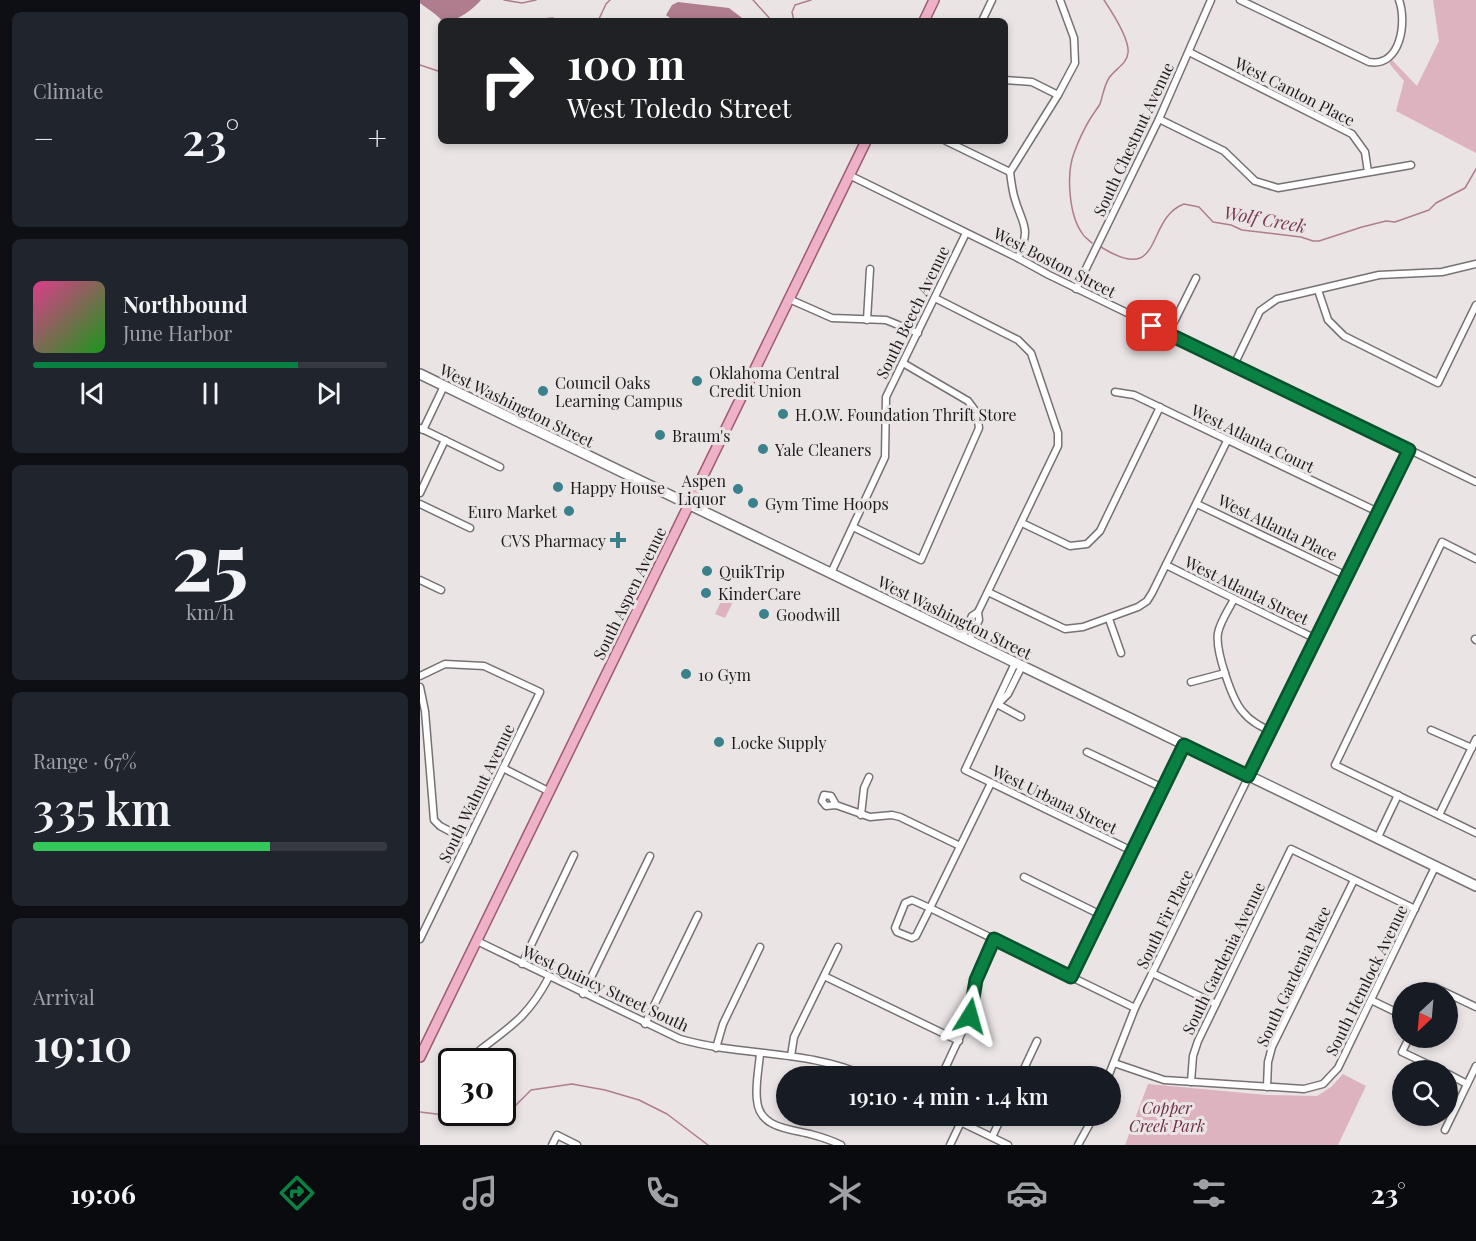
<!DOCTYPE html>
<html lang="en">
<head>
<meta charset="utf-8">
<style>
  body { margin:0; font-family:"Playfair Display",serif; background:#20242c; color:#f1f3f6; height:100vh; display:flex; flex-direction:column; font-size:22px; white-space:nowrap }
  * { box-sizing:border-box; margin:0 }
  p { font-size:20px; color:#9ea1a6 }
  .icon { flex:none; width:33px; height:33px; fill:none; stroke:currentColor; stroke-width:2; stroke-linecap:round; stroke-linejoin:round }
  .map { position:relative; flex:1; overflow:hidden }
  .panel { display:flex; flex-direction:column; gap:12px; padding:12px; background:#0d0f14; width:420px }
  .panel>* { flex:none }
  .top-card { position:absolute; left:18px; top:18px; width:570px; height:126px; border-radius:9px; box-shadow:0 3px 9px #0003; background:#202124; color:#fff; overflow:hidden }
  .needle { width:39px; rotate:206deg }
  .controls { position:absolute; left:972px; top:982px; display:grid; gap:12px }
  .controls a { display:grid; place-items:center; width:66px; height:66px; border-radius:50%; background:#171b24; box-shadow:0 3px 9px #0003; font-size:30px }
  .speed { position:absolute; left:18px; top:1048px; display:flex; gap:12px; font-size:30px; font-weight:700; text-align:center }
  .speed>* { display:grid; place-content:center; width:78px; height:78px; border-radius:50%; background:#171b24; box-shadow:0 3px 9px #0003; line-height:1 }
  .speed .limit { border:3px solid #111; border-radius:9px; background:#fff; color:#111 }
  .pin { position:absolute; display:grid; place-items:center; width:51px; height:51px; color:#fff; margin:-26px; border-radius:12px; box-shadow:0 3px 9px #0006 }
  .me { position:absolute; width:66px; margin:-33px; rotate:8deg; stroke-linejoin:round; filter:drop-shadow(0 0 4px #0008) }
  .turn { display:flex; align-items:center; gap:21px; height:126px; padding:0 30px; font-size:27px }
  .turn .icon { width:78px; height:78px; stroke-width:2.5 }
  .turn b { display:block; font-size:42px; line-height:51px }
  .big { font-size:45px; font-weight:600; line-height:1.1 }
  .panel .card { flex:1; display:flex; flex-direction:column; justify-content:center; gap:9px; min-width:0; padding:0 21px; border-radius:9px; background:#20242c }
  .panel .dial { align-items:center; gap:0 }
  .dial b { font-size:78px; line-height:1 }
  .song { display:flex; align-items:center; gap:18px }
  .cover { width:72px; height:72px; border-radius:9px; background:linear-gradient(135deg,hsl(330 70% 55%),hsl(120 70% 35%)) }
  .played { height:6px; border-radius:3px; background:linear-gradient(90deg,#0b8043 75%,#363941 75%) }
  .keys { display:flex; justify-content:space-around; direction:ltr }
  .heat { display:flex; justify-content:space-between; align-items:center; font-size:33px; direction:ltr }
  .charge { height:9px; border-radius:4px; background:linear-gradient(90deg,#34c759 67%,#363941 0) }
  .trip { position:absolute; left:356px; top:1066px; width:345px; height:60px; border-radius:30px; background:#171b24; box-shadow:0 3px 9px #0003; font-weight:600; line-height:60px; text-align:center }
  .dock { display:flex; height:96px; justify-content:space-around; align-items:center; background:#090b0e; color:#9ea1a6 }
  .dock .icon { width:42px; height:42px }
  .dock .selected { color:#0b8043 }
  .dock b { font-size:27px; color:#f1f3f6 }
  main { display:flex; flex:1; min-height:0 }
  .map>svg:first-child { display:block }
  .green { fill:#ddb3c0 }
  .water { fill:#af7d8d }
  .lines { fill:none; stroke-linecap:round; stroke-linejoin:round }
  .stream { stroke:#af7d8d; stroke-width:1.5 }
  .minor-casing { stroke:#777173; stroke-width:9 }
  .secondary-casing { stroke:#777173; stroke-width:12 }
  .primary-casing { stroke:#9d5b72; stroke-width:12 }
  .minor { stroke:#fff; stroke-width:6 }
  .secondary { stroke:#fff; stroke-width:9 }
  .primary { stroke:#eeb1c7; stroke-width:9 }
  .route-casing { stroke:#07532c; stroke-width:15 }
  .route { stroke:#0b8043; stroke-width:10 }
  .poi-dot { fill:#3a818b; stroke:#eae4e5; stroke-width:2 }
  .labels { text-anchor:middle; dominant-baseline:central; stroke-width:6; stroke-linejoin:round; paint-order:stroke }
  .street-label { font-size:16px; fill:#1d1b1c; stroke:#eae4e5 }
  .poi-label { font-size:16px; fill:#1d1b1c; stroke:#eae4e5; text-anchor:start }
  .park-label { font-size:16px; font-style:italic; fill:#6c2d46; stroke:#eae4e5 }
  .water-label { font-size:18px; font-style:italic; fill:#7a3951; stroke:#eae4e5 }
</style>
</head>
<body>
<main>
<section class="panel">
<div class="card"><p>Climate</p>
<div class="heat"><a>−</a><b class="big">23°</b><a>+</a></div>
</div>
<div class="card">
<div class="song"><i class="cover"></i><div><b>Northbound</b><p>June Harbor</p></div></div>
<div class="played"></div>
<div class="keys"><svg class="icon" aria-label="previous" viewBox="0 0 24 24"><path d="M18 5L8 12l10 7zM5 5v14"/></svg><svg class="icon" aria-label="pause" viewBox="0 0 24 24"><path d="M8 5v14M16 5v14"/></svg><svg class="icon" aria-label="next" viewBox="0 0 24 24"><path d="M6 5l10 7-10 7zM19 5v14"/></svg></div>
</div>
<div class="card dial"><b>25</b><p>km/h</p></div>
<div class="card"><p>Range · 67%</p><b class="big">335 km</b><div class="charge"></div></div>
<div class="card"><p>Arrival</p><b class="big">19:10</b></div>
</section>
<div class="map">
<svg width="1056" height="1145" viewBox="0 0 1056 1145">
  <rect width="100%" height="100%" fill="#eae4e5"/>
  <g class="green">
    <path d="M1013,0H1056V153L976,111L984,81L969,63L972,60L997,86L1019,41Z"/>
    <path d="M308,587L318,592L305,618L295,614Z"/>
    <path d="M923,1074L946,1086L918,1145H705L728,1084L847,1095L897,1096L911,1087Z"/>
  </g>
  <g class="water">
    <path d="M0,0H61C52,10 35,24 21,20C18,15 6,8 0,3Z"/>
    <path d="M258,2L309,8L326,21H254L246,15L252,5Z"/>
  </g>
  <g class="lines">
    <g class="stream">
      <path d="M84,0L102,3L116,0"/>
      <path d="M333,0L352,21"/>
      <path d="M121,21L123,19L133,18L134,21"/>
      <path d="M178,21L186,4L190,0"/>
      <path d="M374,21L372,12L375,5L391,0"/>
      <path d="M0,65L21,72"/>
      <path d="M672,243C669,240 664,237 662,233C649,215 646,174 654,153C658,142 664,129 670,119C673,114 677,109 680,104C683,95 684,86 689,78C695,69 707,64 708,53C710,39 692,12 684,0"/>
      <path d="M681,247C745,287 724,219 764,204L779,207L793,222L811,225L822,230L881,237L893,241H899L942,227L966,221L975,222L1009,210L1016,203L1045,188L1056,169"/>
      <path d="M0,1112L57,1119L77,1116L93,1108L111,1090L152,1084L185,1090L219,1100L247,1114L288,1145"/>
    </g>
    <g class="minor-casing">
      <g id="minor">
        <path d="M820,0L949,62C981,67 987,22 979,0"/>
        <path d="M562,21L572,0"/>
        <path d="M769,52L932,134L945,152L948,172"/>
        <path d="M585,80L612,82L638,95"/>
        <path d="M739,119L804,151L835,181L858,188L991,165"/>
        <path d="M526,141L590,172"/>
        <path d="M429,175L598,258L629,275L1056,482"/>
        <path d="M598,258C612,225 602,226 594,196C592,188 591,180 590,172L638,95L655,63L654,38L640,0"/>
        <path d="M656,289L739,119L791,0"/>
        <path d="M898,290L908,320L924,336L1018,383L1056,305"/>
        <path d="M515,298L598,340L611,353L638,433V446L558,612L559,620L549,640"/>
        <path d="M369,299L412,318L466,320L498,333"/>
        <path d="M447,320L450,269"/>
        <path d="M748,334L776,278"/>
        <path d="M814,365L840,311L857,299L959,275L1022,272L1056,264"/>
        <path d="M695,392L714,395L958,512"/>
        <path d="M0,428L80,467"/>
        <path d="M3,430L24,386"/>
        <path d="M0,493L25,440"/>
        <path d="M0,504L50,528"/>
        <path d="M777,504L927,576"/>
        <path d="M602,523L650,546L667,544L680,531L740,407"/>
        <path d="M433,527L501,560L559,428L557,413L548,401L483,363"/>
        <path d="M1056,559L1022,542L915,765L1056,833"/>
        <path d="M746,565L896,639"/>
        <path d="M411,573L465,457L466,397L546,233"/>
        <path d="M0,580L21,590"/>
        <path d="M568,592L645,629L663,627L718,607L727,601L732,593L807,441"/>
        <path d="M814,599C809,609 800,622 798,633C795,650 812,700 823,712C830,721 840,726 850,731"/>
        <path d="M689,619L701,653"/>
        <path d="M542,637L552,616L558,612"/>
        <path d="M1055,639L1056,640"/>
        <path d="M595,663L545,770L712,851"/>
        <path d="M0,676L25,664L64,666L120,692L0,939"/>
        <path d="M771,682L805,673"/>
        <path d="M0,687L5,711L14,820L20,826L48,841"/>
        <path d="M580,702L588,694L602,666"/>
        <path d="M577,704L601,717"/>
        <path d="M1011,730L1052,748"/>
        <path d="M667,752L743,788"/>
        <path d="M83,768L130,792"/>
        <path d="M571,783L510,908L715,1008"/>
        <path d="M416,805L411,796L404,795L402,801L406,806L416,805L450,817L472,815L480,817L540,846"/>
        <path d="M441,815L444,788L449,777"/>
        <path d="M1019,815L1056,739"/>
        <path d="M957,839L978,795"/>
        <path d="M604,877L681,915"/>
        <path d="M492,900L510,908L496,936L492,938L477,932L475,928L485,903Z"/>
        <path d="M57,941L260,1039C322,1057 389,1049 448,1077"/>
        <path d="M102,964L154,855"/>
        <path d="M732,973L796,1004"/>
        <path d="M404,976L539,1041"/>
        <path d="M651,977L764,745"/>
        <path d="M1011,993L1014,987L1056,1007"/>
        <path d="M163,994L230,856"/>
        <path d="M951,1000L982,1015"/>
        <path d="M225,1024L278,915"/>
        <path d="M989,1038L982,1052L1022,1071"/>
        <path d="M296,1048L303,1024L340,947"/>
        <path d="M60,1050C93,1025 109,1015 129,977"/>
        <path d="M340,1053C339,1068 335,1085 337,1100C339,1128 369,1129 390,1134C401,1137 411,1140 421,1145"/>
        <path d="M371,1056L374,1037L418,947"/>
        <path d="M694,1063L744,1080L884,1089L903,1084L918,1068L1015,867"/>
        <path d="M1028,1074L1047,1084"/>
        <path d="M521,1077L550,1015L556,980L574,939"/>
        <path d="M600,1077L617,1041"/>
        <path d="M688,1077L715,1008L989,450"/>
        <path d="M771,1082L773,1056L778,1041L871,849L995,909"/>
        <path d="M847,1087L848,1062L852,1047L934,880"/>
        <path d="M528,1116L588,1145"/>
        <path d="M1025,1130L1056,1066"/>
        <path d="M572,1137L582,1116"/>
        <path d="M132,1145L137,1135L157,1145"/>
        <path d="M530,1145L541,1122"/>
        <path d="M658,1145L674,1116"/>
      </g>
    </g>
    <g class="secondary-casing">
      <path id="secondary" d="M0,374L1056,886"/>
    </g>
    <g class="primary-casing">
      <g id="primary">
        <path d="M504,21L514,0"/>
        <path d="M0,1057L446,141"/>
      </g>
    </g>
    <use href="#minor" class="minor"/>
    <use href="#secondary" class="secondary"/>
    <use href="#primary" class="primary"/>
  </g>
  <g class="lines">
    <g class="route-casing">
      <path id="route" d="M550,1016L556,980L574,939L651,977L764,745L828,776L989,450L732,326"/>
    </g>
    <use href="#route" class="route"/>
  </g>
  <g class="poi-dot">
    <circle cx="277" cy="381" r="6"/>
    <circle cx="123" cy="391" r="6"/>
    <circle cx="363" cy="414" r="6"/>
    <circle cx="240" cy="435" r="6"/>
    <circle cx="343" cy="449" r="6"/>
    <circle cx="138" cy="487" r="6"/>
    <circle cx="318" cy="489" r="6"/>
    <circle cx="333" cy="503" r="6"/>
    <circle cx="149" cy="511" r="6"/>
    <path d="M195 531h6v6h6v6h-6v6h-6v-6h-6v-6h6z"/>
    <circle cx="287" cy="571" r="6"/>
    <circle cx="286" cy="593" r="6"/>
    <circle cx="344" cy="614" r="6"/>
    <circle cx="266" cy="674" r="6"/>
    <circle cx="299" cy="742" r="6"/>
  </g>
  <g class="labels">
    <g class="street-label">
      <text transform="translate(875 91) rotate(27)">West Canton Place</text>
      <text transform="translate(713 139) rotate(-65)">South Chestnut Avenue</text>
      <text transform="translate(635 262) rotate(27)">West Boston Street</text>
      <text transform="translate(492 312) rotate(-64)">South Beech Avenue</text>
      <text transform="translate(97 405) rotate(26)">West Washington Street</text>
      <text transform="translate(833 438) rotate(26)">West Atlanta Court</text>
      <text transform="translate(858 527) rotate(26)">West Atlanta Place</text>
      <text transform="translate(827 590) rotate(26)">West Atlanta Street</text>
      <text transform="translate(209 593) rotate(-64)">South Aspen Avenue</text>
      <text transform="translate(535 617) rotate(26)">West Washington Street</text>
      <text transform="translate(56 793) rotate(-64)">South Walnut Avenue</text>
      <text transform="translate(635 799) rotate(26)">West Urbana Street</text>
      <text transform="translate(744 919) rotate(-64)">South Fir Place</text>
      <text transform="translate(803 958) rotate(-64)">South Gardenia Avenue</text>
      <text transform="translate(873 976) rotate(-65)">South Gardenia Place</text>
      <text transform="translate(946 980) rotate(-64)">South Hemlock Avenue</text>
      <text transform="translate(186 988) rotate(25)">West Quincy Street South</text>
    </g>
    <g class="poi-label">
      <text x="289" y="372">Oklahoma Central<tspan x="289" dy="18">Credit Union</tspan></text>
      <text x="135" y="382">Council Oaks<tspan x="135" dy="18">Learning Campus</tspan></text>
      <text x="375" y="414">H.O.W. Foundation Thrift Store</text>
      <text x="252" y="435">Braum's</text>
      <text x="355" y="449">Yale Cleaners</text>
      <text x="306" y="480" text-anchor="end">Aspen<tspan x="306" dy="18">Liquor</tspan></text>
      <text x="150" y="487">Happy House</text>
      <text x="345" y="503">Gym Time Hoops</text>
      <text x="137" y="511" text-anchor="end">Euro Market</text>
      <text x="186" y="540" text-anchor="end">CVS Pharmacy</text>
      <text x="299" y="571">QuikTrip</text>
      <text x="298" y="593">KinderCare</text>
      <text x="356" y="614">Goodwill</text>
      <text x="278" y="674">10 Gym</text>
      <text x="311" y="742">Locke Supply</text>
    </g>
    <g class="park-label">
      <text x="747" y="1107">Copper<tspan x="747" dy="18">Creek Park</tspan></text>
    </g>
    <g class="water-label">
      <text transform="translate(845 219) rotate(10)">Wolf Creek</text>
    </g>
  </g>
</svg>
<div class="controls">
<a><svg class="needle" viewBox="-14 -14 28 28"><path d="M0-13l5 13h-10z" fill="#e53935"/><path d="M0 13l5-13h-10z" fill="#9ea1a6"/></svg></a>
<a><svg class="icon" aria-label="search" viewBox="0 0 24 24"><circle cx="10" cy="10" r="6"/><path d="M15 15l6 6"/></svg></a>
</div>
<div class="speed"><div class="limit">30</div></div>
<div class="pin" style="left:732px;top:326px;background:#d93025"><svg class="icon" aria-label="arrive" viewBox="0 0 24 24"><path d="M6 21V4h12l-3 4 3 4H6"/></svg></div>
<svg class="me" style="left:550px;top:1016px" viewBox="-20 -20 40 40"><path d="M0-17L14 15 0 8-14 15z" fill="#0b8043" stroke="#fff" stroke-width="4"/></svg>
<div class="trip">19:10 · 4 min · 1.4 km</div>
<div class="top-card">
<div class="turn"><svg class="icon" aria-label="right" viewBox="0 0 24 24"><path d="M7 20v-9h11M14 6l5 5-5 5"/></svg><div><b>100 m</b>West Toledo Street</div></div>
</div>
</div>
</main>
<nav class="dock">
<b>19:06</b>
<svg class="icon selected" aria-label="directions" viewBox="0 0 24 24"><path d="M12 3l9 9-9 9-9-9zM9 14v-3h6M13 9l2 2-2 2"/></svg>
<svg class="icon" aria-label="music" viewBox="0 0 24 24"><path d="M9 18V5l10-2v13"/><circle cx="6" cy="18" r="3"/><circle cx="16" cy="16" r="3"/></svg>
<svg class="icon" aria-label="phone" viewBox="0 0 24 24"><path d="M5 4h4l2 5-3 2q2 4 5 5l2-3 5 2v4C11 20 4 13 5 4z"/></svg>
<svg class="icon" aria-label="climate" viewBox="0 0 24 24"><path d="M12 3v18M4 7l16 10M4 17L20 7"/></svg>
<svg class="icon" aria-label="car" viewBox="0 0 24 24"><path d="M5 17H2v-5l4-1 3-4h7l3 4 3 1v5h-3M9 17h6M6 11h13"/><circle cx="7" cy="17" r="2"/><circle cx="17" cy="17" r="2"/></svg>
<svg class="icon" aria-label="filters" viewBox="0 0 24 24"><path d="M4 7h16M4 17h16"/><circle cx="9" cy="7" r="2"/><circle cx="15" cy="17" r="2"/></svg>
<b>23°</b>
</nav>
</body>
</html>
